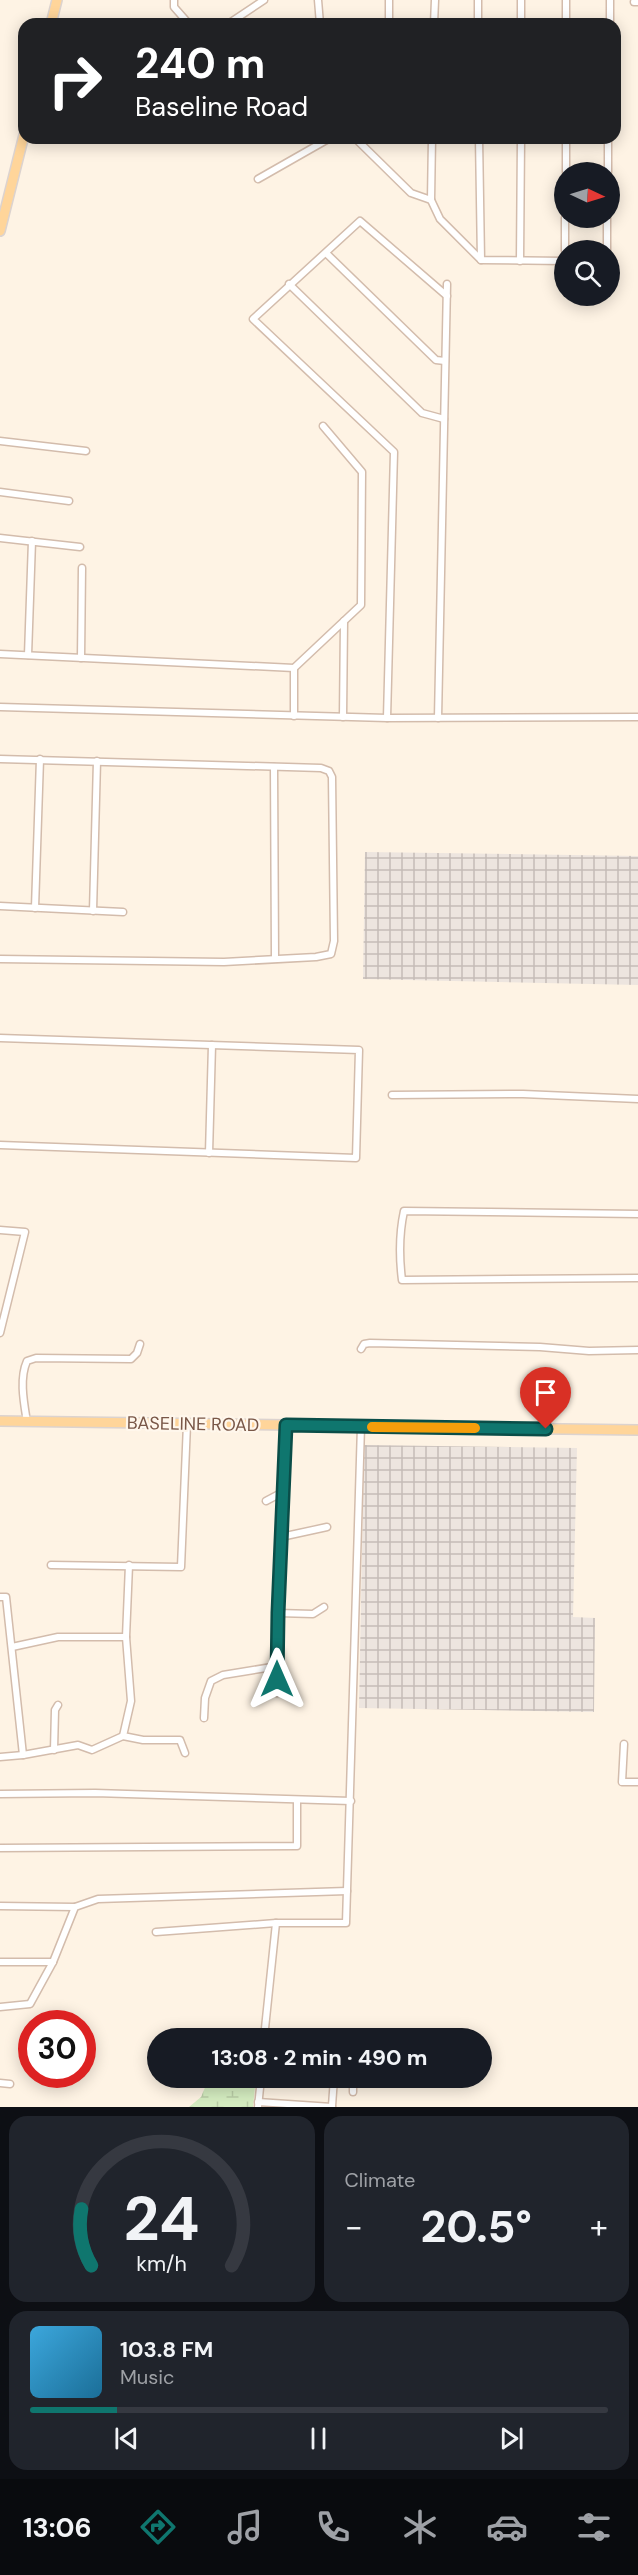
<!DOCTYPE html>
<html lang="en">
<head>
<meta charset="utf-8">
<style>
  body { margin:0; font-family:"DM Sans",sans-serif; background:#20242c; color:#f1f3f6; height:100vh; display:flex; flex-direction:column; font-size:22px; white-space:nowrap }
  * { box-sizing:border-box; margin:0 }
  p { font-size:20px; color:#9ea1a6 }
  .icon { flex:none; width:33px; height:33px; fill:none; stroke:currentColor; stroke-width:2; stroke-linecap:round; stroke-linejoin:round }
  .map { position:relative; height:2107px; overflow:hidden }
  .details { display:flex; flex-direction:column; gap:9px; padding:9px; background:#0d0f14; flex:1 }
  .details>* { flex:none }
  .top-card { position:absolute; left:18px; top:18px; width:603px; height:126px; border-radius:18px; box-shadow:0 3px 15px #0003; background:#202124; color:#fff; overflow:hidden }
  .needle { width:39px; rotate:94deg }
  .controls { position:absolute; left:554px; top:162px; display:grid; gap:12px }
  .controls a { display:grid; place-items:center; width:66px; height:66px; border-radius:50%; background:#171b24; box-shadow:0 3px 15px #0003; font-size:30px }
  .speed { position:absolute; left:18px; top:2010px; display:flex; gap:12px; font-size:30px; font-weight:700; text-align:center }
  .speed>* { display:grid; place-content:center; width:78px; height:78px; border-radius:50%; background:#171b24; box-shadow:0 3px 15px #0003; line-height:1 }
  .speed .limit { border:9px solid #d22; background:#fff; color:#111 }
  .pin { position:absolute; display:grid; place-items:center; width:51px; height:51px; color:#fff; margin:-62px -26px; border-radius:50% 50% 50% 0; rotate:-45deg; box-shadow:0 0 6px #0007 }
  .pin .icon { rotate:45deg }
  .me { position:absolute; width:66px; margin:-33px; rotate:0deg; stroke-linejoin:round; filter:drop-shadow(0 0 4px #0008) }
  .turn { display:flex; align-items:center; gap:21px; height:126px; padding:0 18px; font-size:27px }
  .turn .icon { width:78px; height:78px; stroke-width:2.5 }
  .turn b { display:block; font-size:42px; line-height:51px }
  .big { font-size:45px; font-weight:700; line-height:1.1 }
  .details .card { flex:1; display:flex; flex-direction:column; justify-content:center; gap:9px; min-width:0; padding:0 21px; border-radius:18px; background:#20242c }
  .details .dial { align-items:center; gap:0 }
  .dial svg { height:156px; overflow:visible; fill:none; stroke:#363941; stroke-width:7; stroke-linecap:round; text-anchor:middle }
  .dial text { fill:#f1f3f6; stroke:none }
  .song { display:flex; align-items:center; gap:18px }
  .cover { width:72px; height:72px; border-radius:9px; background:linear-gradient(135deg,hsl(200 70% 55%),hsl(200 70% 35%)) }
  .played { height:6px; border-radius:3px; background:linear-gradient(90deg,#0f766e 15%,#363941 15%) }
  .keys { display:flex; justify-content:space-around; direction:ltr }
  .heat { display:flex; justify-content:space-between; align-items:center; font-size:33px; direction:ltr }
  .details .tiles { flex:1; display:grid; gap:9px; grid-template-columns:1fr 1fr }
  .card:last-child { grid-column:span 2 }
  .trip { position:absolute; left:147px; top:2028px; width:345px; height:60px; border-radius:30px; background:#171b24; box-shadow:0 3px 15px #0003; font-weight:700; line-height:60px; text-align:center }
  .menu { display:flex; height:96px; justify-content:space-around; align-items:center; background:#090b0e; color:#9ea1a6 }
  .menu .icon { width:42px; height:42px }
  .menu .active { color:#0f766e }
  .menu b { font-size:27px; color:#f1f3f6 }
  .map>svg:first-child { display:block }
  .industrial { fill:url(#industrial-grid) }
  .wetland { fill:url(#wetland-marsh) }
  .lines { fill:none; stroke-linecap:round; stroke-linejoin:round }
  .street-casing { stroke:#d3bcac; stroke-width:9 }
  .primary-casing { stroke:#dcd3cf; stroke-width:12 }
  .street { stroke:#fff; stroke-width:6 }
  .primary { stroke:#ffd59a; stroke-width:9 }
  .route-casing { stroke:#0a4d48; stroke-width:15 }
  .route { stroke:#0f766e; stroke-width:10 }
  .slow { stroke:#f59e0b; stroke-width:10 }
  .labels { text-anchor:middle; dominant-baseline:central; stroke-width:4.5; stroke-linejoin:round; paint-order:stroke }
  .street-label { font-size:18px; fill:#795747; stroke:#fff7ec }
</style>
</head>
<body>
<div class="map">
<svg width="638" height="2107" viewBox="0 0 638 2107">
  <defs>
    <pattern id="industrial-grid" width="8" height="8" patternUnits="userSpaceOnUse" patternTransform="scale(1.5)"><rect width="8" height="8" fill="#ede5df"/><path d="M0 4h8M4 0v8" fill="none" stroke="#c5bcb7"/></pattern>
    <pattern id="wetland-marsh" width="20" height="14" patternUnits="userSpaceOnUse" patternTransform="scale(1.5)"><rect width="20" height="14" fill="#d5edc1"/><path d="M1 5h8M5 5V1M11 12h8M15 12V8" fill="none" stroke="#bacda7"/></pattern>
  </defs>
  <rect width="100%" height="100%" fill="#fef3e4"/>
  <g class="industrial">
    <path d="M365,852L638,856V985L363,979Z"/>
    <path d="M364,1445L577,1448L573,1617L595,1618L594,1712L359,1708Z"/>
  </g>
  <path class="wetland" d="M209,2078H256L253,2107H189L201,2097Z"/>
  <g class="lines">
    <g class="street-casing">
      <g id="street">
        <path d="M174,0V7L189,24"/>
        <path d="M318,0L320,24"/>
        <path d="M521,0V24"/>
        <path d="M634,2H638"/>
        <path d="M228,24L264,0"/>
        <path d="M389,24V0"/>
        <path d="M434,24L435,0"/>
        <path d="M478,24V0"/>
        <path d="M566,24V0"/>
        <path d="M610,24V0"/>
        <path d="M355,138L411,193L431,200L440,219L481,260L564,261"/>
        <path d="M479,138L481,260"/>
        <path d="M566,172V138"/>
        <path d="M608,172V138"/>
        <path d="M258,179L330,138"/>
        <path d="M431,200L432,138"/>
        <path d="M565,250V218"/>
        <path d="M607,250V218"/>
        <path d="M326,253L436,360L445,361"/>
        <path d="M520,261L521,138"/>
        <path d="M289,284L422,413L444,419"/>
        <path d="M0,441L86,451"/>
        <path d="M0,492L69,501"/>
        <path d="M0,538L80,547"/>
        <path d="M0,654L294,668L361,605L362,472L323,426"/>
        <path d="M28,655L32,541"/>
        <path d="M81,658L82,568"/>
        <path d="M294,668V716"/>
        <path d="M0,707L387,718L638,717"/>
        <path d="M343,717L344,621"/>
        <path d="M387,718L394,452L253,319L360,221L447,296"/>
        <path d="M438,718L447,284"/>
        <path d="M0,759L321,768L329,771L332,777L334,941L331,954L316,957L224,962L0,959"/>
        <path d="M274,767L275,958"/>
        <path d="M0,906L123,912"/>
        <path d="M35,908L40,759"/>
        <path d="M93,911L97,761"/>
        <path d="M0,1038L359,1050L356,1158L0,1145"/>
        <path d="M392,1095L523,1094L638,1099"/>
        <path d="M209,1153L212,1045"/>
        <path d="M638,1214L404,1211C399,1234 399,1256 402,1280L638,1278"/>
        <path d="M0,1230L25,1232L0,1333"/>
        <path d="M361,1349L364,1344L370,1343L540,1347L589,1351L638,1350"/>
        <path d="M27,1422C24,1403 19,1379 27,1361L36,1358L131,1359L137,1353L140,1344"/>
        <path d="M266,1501L283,1492"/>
        <path d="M281,1537L327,1527"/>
        <path d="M51,1565L181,1567L187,1424"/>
        <path d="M129,1565L126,1637L131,1701L123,1736L143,1740H180L185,1753"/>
        <path d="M0,1597H6L23,1755"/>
        <path d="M278,1613L313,1614L324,1607"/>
        <path d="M12,1647L58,1637H126"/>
        <path d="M277,1693L278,1613L286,1425"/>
        <path d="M204,1718L205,1698L211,1681L223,1675L278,1666"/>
        <path d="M624,1744L622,1782H638"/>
        <path d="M54,1750L55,1710L58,1705"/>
        <path d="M0,1757L23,1755L78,1745L92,1750L123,1736"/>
        <path d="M0,1794L95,1793L351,1801"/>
        <path d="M0,1848L297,1846V1800"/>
        <path d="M0,1906L75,1907"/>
        <path d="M156,1932L276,1923"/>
        <path d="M0,1962H53"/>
        <path d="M0,2007L30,2004L53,1962L75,1907L98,1899L347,1891"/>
        <path d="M264,2038L276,1923H346L361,1426"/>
        <path d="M0,2083L10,2084"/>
        <path d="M353,2092V2078"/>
        <path d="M258,2102L332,2107"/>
        <path d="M332,2106L334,2078"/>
        <path d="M258,2107L261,2078"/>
      </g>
    </g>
    <g class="primary-casing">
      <g id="primary">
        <path d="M51,24L57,0"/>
        <path d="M0,231L24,135"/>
        <path d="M0,1421L638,1430"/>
      </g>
    </g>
    <use href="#street" class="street"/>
    <use href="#primary" class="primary"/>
  </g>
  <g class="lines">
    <g class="route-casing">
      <path id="route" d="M277,1679L278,1613L286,1425L546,1429"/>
    </g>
    <use href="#route" class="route"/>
    <path class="slow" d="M372,1427L475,1428"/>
  </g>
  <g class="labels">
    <g class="street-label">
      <text transform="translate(193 1424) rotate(1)">BASELINE ROAD</text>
    </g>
  </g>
</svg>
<div class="controls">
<a><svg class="needle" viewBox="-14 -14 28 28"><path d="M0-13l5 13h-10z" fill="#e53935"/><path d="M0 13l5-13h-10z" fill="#9ea1a6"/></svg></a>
<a><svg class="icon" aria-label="search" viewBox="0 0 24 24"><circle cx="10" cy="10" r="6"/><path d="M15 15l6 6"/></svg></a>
</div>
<div class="speed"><div class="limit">30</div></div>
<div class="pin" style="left:546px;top:1429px;background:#d93025"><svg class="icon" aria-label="arrive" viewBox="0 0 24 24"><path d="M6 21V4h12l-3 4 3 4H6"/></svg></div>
<svg class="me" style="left:277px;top:1679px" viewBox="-20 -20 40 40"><path d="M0-17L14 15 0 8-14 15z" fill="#0f766e" stroke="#fff" stroke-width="4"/></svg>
<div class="trip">13:08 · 2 min · 490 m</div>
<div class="top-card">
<div class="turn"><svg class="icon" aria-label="right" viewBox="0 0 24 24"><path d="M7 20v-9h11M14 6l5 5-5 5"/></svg><div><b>240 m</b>Baseline Road</div></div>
</div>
</div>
<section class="details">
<div class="tiles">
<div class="card dial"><svg viewBox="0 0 100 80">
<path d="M14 69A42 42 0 1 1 86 69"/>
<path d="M14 69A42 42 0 0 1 9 40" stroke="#0f766e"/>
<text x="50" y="56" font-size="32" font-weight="700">24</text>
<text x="50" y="72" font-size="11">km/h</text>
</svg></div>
<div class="card"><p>Climate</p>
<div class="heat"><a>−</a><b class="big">20.5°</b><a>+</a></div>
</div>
<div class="card">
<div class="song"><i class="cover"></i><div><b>103.8 FM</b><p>Music</p></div></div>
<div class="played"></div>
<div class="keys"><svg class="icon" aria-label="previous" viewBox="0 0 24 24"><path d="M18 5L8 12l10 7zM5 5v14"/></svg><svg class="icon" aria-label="pause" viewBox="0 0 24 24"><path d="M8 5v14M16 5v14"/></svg><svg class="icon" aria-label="next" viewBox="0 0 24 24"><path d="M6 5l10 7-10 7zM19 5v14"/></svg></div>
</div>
</div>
</section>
<nav class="menu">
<b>13:06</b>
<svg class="icon active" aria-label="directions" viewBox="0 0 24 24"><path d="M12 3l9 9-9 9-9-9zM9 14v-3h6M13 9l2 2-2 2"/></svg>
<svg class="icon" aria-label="music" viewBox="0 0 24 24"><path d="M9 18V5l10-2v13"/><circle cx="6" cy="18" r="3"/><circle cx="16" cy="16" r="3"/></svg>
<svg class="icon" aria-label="phone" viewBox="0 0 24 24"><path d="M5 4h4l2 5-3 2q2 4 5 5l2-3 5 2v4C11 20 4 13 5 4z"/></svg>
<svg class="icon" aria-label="climate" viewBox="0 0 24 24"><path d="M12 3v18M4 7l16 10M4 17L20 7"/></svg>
<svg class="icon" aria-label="car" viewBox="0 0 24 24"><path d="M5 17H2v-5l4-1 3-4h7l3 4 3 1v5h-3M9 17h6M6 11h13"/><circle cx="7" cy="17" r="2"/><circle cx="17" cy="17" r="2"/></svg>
<svg class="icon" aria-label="filters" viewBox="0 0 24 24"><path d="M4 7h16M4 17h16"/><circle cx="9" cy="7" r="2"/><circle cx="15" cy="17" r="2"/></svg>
</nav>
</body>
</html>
